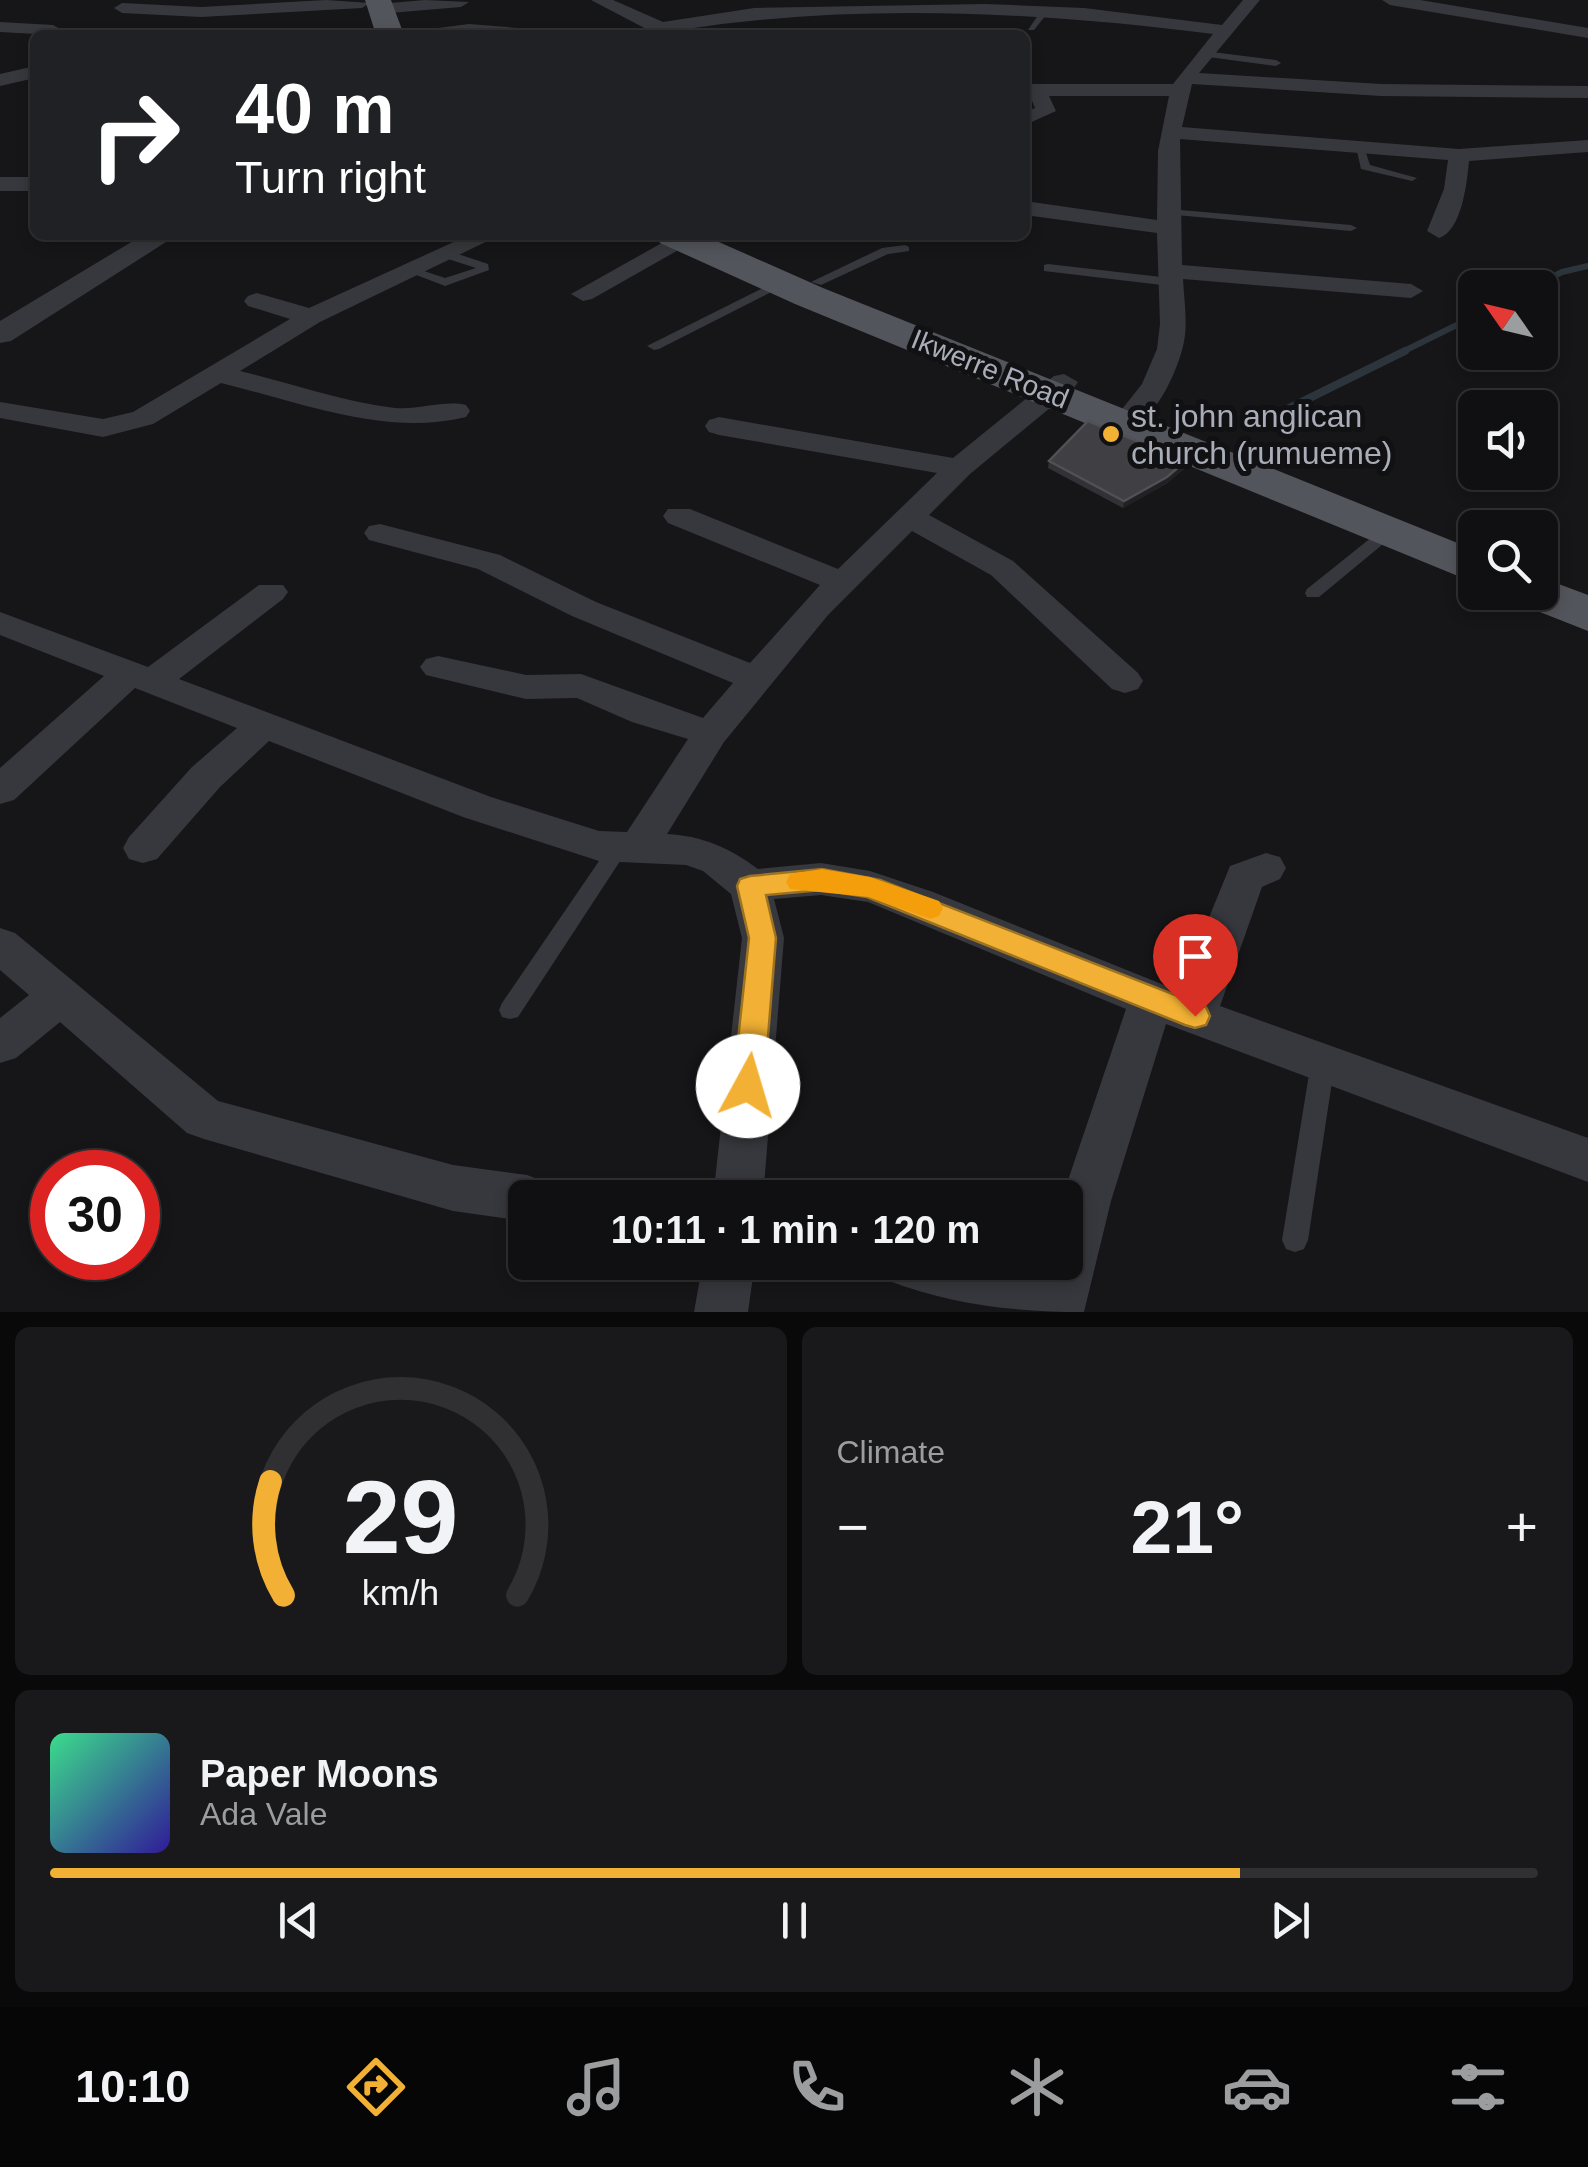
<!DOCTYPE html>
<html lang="en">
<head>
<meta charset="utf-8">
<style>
  body { margin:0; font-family:Arial,sans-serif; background:#19191b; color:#f1f3f6; height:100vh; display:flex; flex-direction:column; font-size:38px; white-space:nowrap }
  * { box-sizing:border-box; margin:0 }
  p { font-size:32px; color:#9c9d9f }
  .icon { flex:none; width:55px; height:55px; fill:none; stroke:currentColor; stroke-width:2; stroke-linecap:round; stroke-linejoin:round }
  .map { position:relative; height:1312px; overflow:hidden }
  .details { display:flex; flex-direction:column; gap:15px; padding:15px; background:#09090a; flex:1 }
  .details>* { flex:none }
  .hud { position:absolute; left:30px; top:30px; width:1000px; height:210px; border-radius:15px; box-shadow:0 5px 15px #0003,0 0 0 2px #303032; background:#202124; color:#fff; overflow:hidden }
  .needle { width:65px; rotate:304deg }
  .tools { position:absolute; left:1458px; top:270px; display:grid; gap:20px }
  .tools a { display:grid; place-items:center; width:100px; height:100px; border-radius:15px; background:#101012; box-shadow:0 5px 15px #0003,0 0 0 2px #303032; font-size:50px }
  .speed { position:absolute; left:30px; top:1150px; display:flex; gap:20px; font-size:50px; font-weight:700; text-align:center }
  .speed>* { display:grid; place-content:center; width:130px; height:130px; border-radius:50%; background:#101012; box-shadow:0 5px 15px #0003,0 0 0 2px #303032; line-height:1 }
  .speed .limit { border:15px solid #d22; background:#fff; color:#111 }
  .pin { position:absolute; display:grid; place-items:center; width:85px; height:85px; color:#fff; margin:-102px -42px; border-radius:50% 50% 50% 0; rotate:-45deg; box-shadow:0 0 10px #0007 }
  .pin .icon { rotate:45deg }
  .me { position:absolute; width:110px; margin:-55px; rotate:6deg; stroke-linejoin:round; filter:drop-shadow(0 0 8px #0008) }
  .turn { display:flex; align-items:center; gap:35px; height:210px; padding:0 40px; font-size:45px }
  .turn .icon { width:130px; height:130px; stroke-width:2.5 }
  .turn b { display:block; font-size:70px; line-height:85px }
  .big { font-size:75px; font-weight:600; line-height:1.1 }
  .details .card { flex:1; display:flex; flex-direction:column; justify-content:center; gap:15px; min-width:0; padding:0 35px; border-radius:15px; background:#19191b }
  .details .dial { align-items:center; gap:0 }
  .dial svg { height:260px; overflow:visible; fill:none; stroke:#303032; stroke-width:7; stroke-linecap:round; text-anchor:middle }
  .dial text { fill:#f1f3f6; stroke:none }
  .song { display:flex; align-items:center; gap:30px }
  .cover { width:120px; height:120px; border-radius:15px; background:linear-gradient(135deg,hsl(150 70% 55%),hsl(250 70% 35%)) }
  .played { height:10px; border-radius:5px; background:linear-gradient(90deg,#f2b134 80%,#303032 80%) }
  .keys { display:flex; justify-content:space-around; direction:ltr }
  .heat { display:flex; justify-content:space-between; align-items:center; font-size:55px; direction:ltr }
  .details .tiles { flex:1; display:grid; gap:15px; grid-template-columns:1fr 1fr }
  .card:last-child { grid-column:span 2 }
  .trip { position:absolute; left:508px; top:1180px; width:575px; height:100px; border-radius:15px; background:#101012; box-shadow:0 5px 15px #0003,0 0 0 2px #303032; font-weight:600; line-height:100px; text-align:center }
  .tabs { display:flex; height:160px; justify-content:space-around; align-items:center; background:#060607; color:#9c9d9f }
  .tabs .icon { width:70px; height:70px }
  .tabs .selected { color:#f2b134 }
  .tabs b { font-size:45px; color:#f1f3f6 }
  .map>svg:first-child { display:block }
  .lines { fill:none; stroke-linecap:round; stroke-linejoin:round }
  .stream-far1 { stroke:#2c353c; stroke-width:6 }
  .stream { stroke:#2c353c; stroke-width:8 }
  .service { fill:#37383d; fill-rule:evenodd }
  .minor { fill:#37383d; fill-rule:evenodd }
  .tertiary { fill:#37383d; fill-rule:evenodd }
  .primary { fill:#53555c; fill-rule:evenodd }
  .wall { fill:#323236 }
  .shaded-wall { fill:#212124 }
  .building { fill:#3f3f44; stroke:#4f5156; stroke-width:2.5 }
  .route { fill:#f2b134; stroke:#9d7322; stroke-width:2.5 }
  .slow { fill:#f59e0b }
  .poi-dot { fill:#f2b134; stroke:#111113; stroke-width:4 }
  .labels { text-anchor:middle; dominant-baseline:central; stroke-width:10; stroke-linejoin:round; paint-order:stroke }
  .far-street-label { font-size:28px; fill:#a8adb8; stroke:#111113 }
  .poi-label { font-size:32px; fill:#a8adb8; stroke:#111113; text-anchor:start }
</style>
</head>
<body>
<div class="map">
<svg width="1588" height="1312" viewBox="0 0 1588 1312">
  <rect width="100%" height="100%" fill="#161618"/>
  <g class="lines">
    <g class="stream-far1">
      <path d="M1531,288L1562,272L1588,266"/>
      <path d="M1400,353L1475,316"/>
    </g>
    <path class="stream" d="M1265,420L1405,351"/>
    <g class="service">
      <path d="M1043,8L1050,10L1034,30H1028Z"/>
      <path d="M1204,51L1276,60L1281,63L1276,66L1201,56Z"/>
      <path d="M1356,147H1364L1370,165L1417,178L1412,181L1361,169Z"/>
      <path d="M1169,209L1351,225L1357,228L1351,231L1165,214V210Z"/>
      <path d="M905,245L909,247V251L888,254L821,285L811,282L882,248Z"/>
      <path d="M449,251L488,264L489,270L445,286L406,271L412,267L445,278L476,268L445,258V252Z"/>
      <path d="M1048,264L1170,278L1176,282L1170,286L1044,271V265Z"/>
      <path d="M779,280L789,283L659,349L654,350L647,346Z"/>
      <path d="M1388,527L1394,529L1396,532L1394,535L1319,597H1307L1305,593L1307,589L1382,529Z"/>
      <path d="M619,840L626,842L629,847L626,852L518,1017L510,1019L502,1017L499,1010L502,1003L612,842Z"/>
      <path d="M1323,1052L1331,1055L1335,1062L1308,1240L1304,1249L1295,1252L1286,1249L1282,1240L1311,1062L1315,1055Z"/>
    </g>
    <g class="minor">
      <path d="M326,0L370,3L362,8L201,17L122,13L114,8L122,3L201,7Z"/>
      <path d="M425,0L469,2L461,7L378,14L370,9L378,4Z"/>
      <path d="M591,0H613L663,22L754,8L985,4L1084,8L1222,25L1243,0H1260L1199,73L1381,84L1588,86V98L1381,96L1192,84L1182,127L1459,149L1588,140V152L1469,161C1467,182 1462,231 1439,238L1427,231L1444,189L1448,160L1180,139L1182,265L1411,284L1423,291L1411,298L1183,279C1184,298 1187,317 1185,335C1182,365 1150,438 1115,429L1111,423L1142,384L1157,349L1160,324L1157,233L1025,215V201L1157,220L1158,151L1169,96H1049L1056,111L1025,125V112L1035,108L1030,96H1025V84H1173L1213,34C1038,12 856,2 680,30L686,35L652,32Z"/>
      <path d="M1382,0H1420L1588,28V38L1390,5Z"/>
      <path d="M0,22L53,25L62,30L54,35L0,32Z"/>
      <path d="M469,24L542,30L551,35H414L423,30Z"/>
      <path d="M35,66V78L0,86V74Z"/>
      <rect x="0" y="177" width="35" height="14"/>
      <path d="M469,235H500L320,322L240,371C291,383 344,402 395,408C419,410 444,400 466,405L470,411L466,417C385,437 300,402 221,383L153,424L103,437L0,418V402L103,419L133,412L290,319L248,306L244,301L248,296L257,293L309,308Z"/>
      <path d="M676,235H692L696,240L592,299L583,301L571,294Z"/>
      <path d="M1064,374L1078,382L1074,388L970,474L929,515L1013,561L1138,673L1143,681L1138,689L1125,693L1112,689L991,575L912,531L828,615L724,742L667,834C703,836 730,848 758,869L821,863L870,871L933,892L1179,991L1230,866L1266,853L1280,857L1286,868L1280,879L1262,887L1220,1006L1588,1138V1182L1166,1024L1111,1201L1084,1312C1017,1312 950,1305 887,1280L879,1262H1021L1043,1267L1044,1262H1065L1062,1198L1126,1009L868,902L821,895L774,899L784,938L763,1198H713L742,938L731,894L703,871L686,865L599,861L463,817L269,741L220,787L157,859L143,863L129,859L123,848L129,837L192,767L237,728L135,688L14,800L0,804V768L104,676L0,635V612L148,667L259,585H283L288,592L283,599L179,679L491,797L599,831L627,832L688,739L632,722L577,698L526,699L426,675L420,667L426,659L438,656L526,675L581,674L703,718L733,683L572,616L478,569L369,540L364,533L369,526L380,524L500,555L596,602L750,663L820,585L668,523L663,516L668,509H690L838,569L937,473L719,435L709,432L705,426L709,420L719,417L953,458L1054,376Z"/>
      <path d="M0,928L15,933L218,1101L453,1165L527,1175L545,1182L552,1198H525V1221L453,1211L204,1139L187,1133L60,1022L16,1058L0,1063V1018L29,995L0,970Z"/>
      <path d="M703,1262H755L748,1312H694Z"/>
    </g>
    <path class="tertiary" d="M143,235H177L11,341L0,343V321Z"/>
    <g class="primary">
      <path d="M365,0H391L404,35H376Z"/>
      <path d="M655,235H703L823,288L1475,550V583L795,304L660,243Z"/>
      <path d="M1540,577L1588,595V631L1517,603L1509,592H1540Z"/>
    </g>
  </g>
  <path class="wall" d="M1049,461H1186L1185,468L1166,484L1123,508L1048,468Z"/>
  <path class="shaded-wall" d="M1186,461L1185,468L1166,484L1123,508L1124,501Z"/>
  <path class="building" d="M1088,421L1186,461L1167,477L1124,501L1049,461Z"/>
  <path class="route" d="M822,869L880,880L1206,1007L1210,1016L1206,1025L1195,1028L1185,1025L867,897L822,890L766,895L776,938L764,1086L759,1096L748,1100L737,1096L733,1086L749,938L737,886L740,879L750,876Z"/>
  <path class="slow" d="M822,869L870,877L939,901L943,908L939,916L930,919L868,897L790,889L786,882L790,874Z"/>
  <circle class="poi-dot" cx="1111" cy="434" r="10"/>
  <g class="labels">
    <g class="far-street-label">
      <text transform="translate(990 369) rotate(22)">Ikwerre Road</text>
    </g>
    <g class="poi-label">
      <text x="1131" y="416">st. john anglican<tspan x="1131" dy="37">church (rumueme)</tspan></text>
    </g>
  </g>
</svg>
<div class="tools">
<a><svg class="needle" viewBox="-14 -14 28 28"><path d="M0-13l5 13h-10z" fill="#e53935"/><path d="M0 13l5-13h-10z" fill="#9c9d9f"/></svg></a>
<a><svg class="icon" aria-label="sound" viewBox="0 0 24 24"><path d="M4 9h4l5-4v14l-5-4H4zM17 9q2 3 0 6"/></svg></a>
<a><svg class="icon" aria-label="search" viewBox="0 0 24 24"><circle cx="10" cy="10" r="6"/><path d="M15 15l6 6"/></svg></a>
</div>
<div class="speed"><div class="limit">30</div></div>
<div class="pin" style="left:1195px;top:1016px;background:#d93025"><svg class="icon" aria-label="arrive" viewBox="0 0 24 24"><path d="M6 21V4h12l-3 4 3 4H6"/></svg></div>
<svg class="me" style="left:748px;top:1086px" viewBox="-20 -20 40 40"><circle r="19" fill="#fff"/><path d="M0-13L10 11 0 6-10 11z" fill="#f2b134"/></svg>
<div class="trip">10:11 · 1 min · 120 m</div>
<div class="hud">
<div class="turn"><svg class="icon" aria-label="right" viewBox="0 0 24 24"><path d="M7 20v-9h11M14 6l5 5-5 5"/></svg><div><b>40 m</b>Turn right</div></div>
</div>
</div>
<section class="details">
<div class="tiles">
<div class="card dial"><svg viewBox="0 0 100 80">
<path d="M14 69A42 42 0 1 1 86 69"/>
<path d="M14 69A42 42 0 0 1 10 34" stroke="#f2b134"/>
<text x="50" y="56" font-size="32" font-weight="700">29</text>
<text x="50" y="72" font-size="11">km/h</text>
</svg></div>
<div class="card"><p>Climate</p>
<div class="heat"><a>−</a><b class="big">21°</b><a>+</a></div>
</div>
<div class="card">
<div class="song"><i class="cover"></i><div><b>Paper Moons</b><p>Ada Vale</p></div></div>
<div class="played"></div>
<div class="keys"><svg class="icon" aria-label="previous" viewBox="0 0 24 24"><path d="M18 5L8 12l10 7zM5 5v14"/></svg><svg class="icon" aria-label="pause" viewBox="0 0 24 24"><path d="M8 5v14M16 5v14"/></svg><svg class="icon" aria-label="next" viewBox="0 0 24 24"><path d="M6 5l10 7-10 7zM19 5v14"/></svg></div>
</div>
</div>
</section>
<nav class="tabs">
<b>10:10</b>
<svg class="icon selected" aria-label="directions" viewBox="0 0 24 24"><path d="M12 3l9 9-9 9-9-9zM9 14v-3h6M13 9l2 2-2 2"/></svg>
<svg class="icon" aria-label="music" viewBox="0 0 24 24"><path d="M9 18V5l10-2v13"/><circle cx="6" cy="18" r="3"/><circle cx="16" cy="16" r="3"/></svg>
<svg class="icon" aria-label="phone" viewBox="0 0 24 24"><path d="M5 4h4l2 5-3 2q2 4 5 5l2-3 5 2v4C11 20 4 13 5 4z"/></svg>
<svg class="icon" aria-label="climate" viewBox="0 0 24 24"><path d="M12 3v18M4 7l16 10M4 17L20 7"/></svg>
<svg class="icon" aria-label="car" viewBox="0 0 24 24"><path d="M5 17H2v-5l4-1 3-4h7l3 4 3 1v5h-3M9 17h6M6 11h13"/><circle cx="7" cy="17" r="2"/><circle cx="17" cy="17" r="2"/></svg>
<svg class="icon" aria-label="filters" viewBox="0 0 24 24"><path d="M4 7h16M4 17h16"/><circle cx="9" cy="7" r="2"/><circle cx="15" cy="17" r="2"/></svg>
</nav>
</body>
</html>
